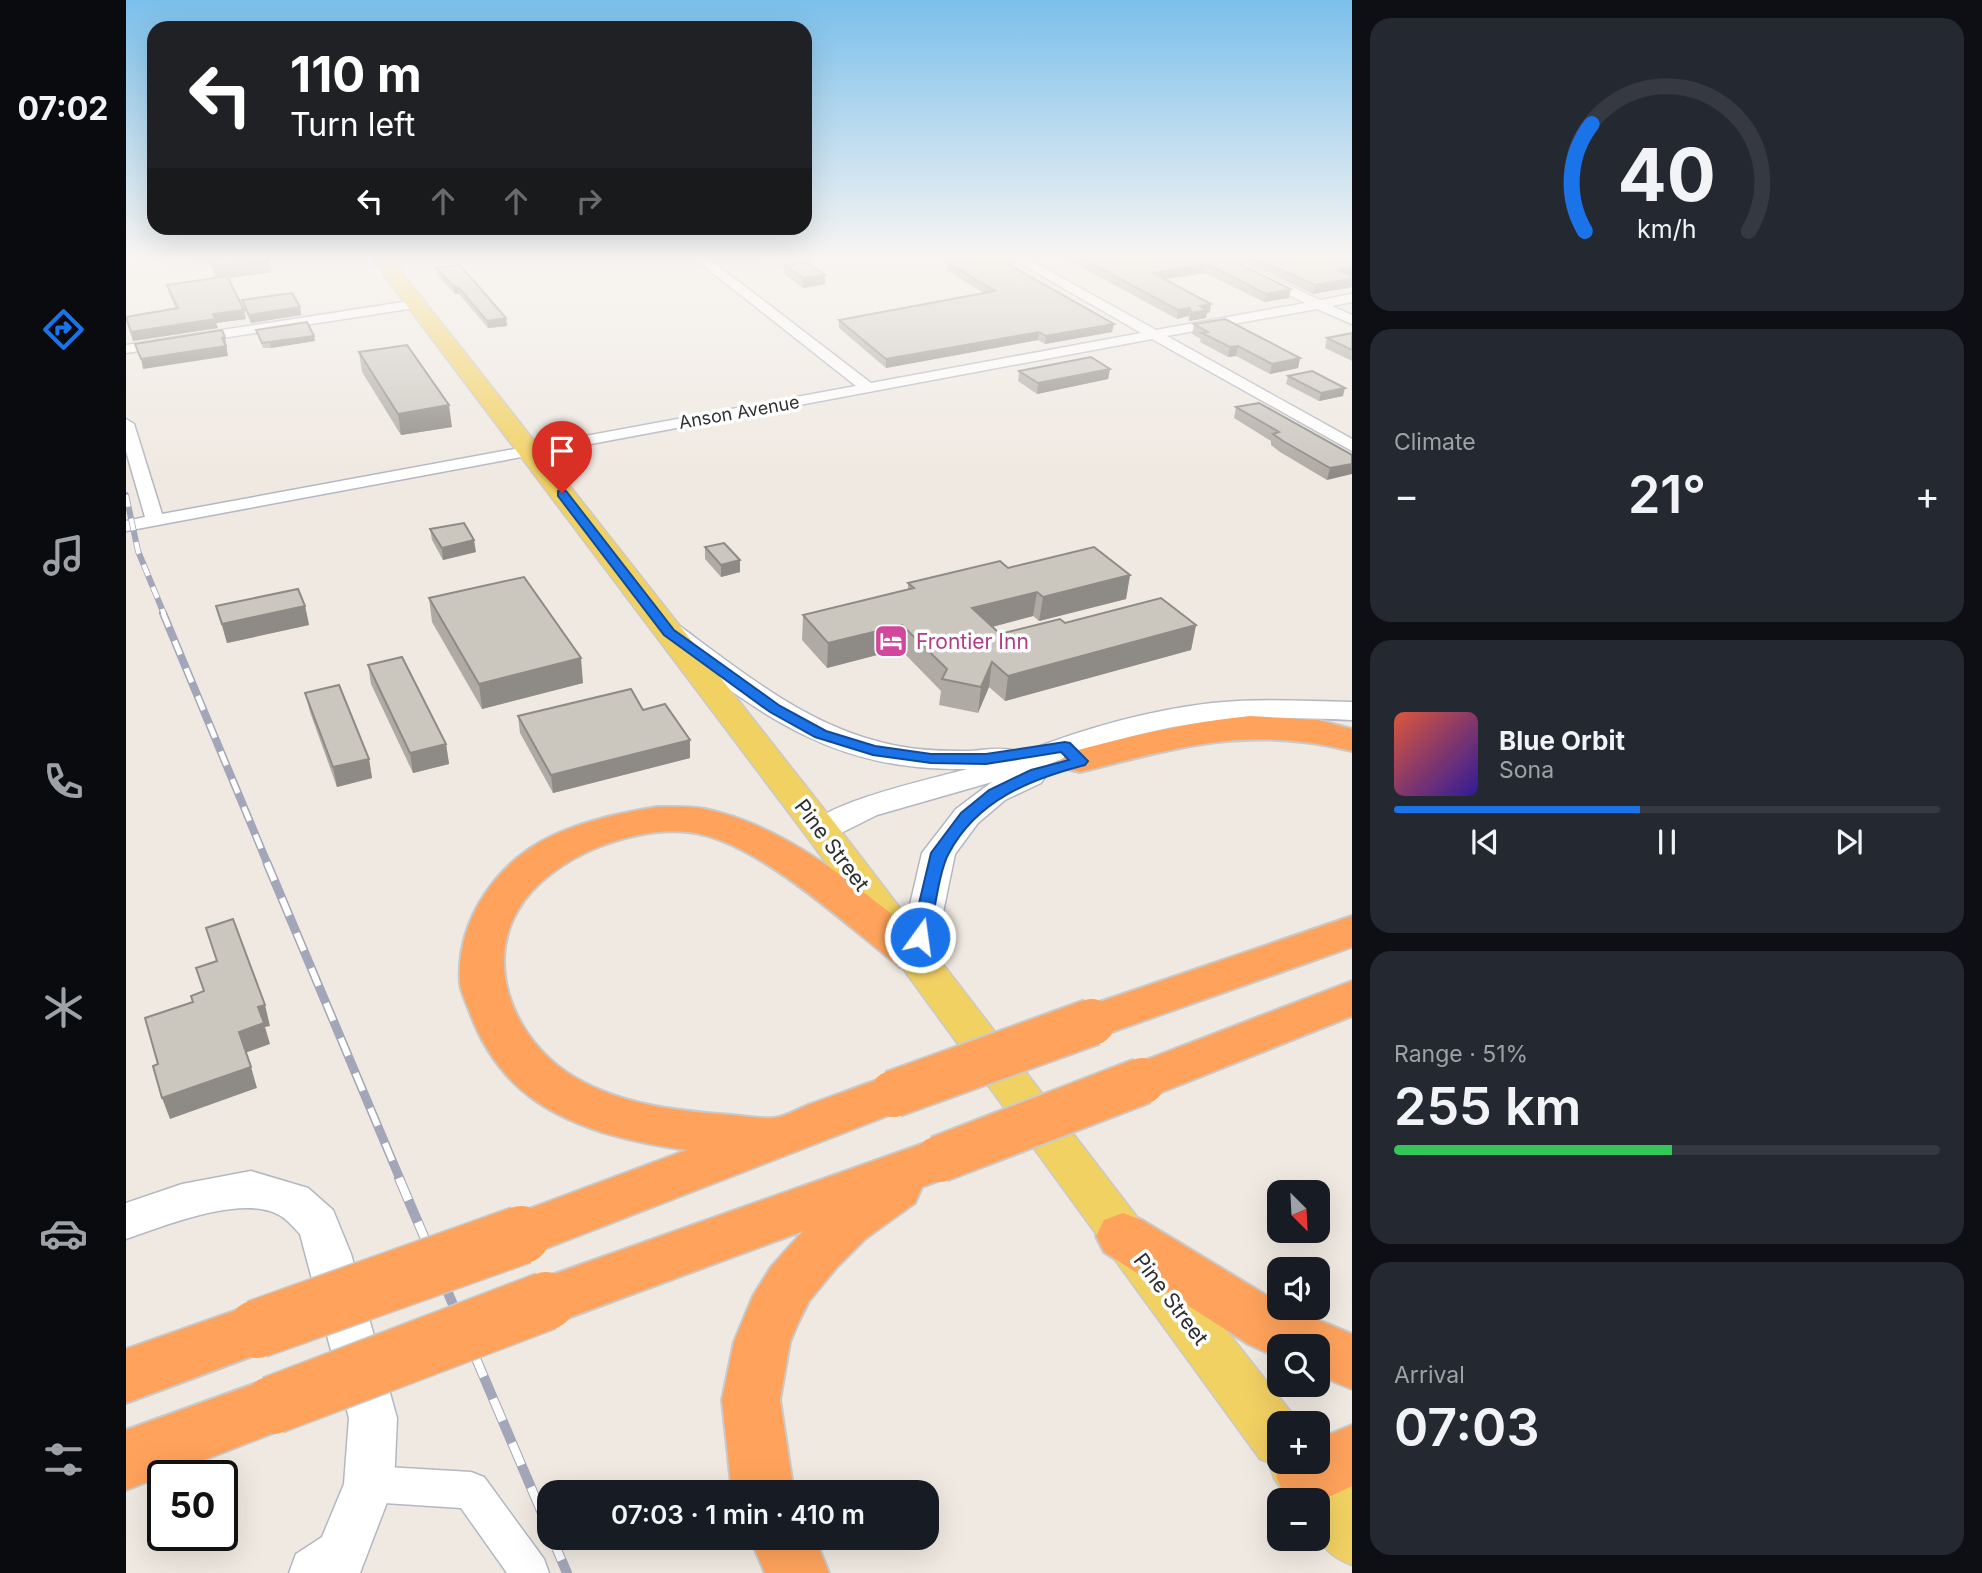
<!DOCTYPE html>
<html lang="en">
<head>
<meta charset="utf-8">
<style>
  body { margin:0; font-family:Inter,sans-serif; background:#242831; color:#f1f3f6; height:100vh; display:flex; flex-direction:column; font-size:26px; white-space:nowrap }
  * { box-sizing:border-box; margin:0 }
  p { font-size:23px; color:#9ea1a6 }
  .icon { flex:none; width:38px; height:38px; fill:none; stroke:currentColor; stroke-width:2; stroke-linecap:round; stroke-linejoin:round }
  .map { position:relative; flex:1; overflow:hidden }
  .side { display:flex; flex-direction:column; gap:18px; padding:18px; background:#0d0f14; width:630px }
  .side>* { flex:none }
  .guide { position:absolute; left:21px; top:21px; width:665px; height:214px; border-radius:21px; box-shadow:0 7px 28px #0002; background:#202124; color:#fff; overflow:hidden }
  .needle { width:46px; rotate:156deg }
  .fabs { position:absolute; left:1141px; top:1180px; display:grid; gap:14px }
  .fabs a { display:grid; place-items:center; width:63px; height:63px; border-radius:14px; background:#171b24; box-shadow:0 7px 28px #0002; font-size:35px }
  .speed { position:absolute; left:21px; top:1460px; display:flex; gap:14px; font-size:35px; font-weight:700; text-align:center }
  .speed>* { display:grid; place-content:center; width:91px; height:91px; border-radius:50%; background:#171b24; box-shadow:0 7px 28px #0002; line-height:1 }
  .speed .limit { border:4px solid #111; border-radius:10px; background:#fff; color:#111 }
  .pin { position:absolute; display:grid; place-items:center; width:60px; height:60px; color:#fff; margin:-72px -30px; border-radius:50% 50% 50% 0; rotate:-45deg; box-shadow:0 0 7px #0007 }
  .pin .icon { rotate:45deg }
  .me { position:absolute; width:77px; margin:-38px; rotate:14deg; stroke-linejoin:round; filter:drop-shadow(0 0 5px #0008) }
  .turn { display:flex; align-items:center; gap:24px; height:147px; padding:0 28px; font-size:32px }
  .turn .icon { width:91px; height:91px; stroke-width:2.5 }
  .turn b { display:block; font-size:49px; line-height:60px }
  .lanes { display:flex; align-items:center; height:66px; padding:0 28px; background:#0003; justify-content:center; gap:35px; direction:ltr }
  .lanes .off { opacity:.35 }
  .big { font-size:52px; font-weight:600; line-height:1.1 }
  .side .card { flex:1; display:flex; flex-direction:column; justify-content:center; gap:10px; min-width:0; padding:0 24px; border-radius:21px; background:#242831 }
  .side .dial { align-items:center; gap:0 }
  .dial svg { height:182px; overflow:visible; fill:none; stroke:#363941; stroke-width:7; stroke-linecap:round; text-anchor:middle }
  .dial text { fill:#f1f3f6; stroke:none }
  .song { display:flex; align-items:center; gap:21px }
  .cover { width:84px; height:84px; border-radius:10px; background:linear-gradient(135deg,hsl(10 70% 55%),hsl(250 70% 35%)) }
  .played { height:7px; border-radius:4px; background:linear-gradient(90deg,#1a73e8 45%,#363941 45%) }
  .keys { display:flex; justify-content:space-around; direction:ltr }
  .heat { display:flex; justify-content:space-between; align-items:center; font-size:38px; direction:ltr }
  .charge { height:10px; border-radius:5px; background:linear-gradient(90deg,#34c759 51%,#363941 0) }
  .trip { position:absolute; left:411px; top:1480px; width:402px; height:70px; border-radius:21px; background:#171b24; box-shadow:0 7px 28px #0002; font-weight:600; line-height:70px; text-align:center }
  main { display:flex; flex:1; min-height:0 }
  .tabs { display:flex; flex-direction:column; width:126px; justify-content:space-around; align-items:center; background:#090b0e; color:#9ea1a6 }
  .tabs .icon { width:49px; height:49px }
  .tabs .selected { color:#1a73e8 }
  .tabs b { font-size:32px; color:#f1f3f6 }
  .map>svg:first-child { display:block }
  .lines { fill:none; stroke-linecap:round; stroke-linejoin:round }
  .street-casing { stroke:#b4b7c1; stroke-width:3 }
  .secondary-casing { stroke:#b4b7c1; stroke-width:3 }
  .primary-casing { stroke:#c9c9c9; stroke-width:3 }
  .highway-casing { stroke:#c9c9c9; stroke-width:4 }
  .street { fill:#fff; fill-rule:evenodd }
  .secondary { fill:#fff; fill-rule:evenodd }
  .primary { fill:#f2d163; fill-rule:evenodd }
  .highway { fill:#ffa35c; fill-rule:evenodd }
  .rail-far3-casing { stroke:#a3a6b8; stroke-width:6 }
  .rail-far2-casing { stroke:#a3a6b8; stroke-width:8 }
  .rail-far1-casing { stroke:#a3a6b8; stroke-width:9 }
  .rail-casing { stroke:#a3a6b8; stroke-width:10 }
  .rail-far3 { stroke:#fff; stroke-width:4.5; stroke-dasharray:12; stroke-linecap:butt }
  .rail-far2 { stroke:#fff; stroke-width:5; stroke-dasharray:15; stroke-linecap:butt }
  .rail-far1 { stroke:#fff; stroke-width:6; stroke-dasharray:19; stroke-linecap:butt }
  .rail { stroke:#fff; stroke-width:8; stroke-dasharray:24; stroke-linecap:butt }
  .highway-bridge-far1-casing { stroke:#c9c9c9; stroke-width:50; stroke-linecap:butt }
  .highway-bridge-casing { stroke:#c9c9c9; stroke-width:61; stroke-linecap:butt }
  .highway-bridge-far1 { stroke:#ffa35c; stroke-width:46 }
  .highway-bridge { stroke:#ffa35c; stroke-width:58 }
  .wall { fill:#afaba4 }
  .shaded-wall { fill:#8e8b86 }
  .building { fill:#cbc7bf; stroke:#8e8b86; stroke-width:2 }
  .route { fill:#1a73e8; stroke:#114b97; stroke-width:2 }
  .labels { text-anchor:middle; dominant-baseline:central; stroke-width:7; stroke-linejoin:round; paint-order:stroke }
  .far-street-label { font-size:18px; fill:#2e2e2e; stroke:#fff }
  .hotel-label { font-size:21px; fill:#b23c85; stroke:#fff; text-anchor:start }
  .street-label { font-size:21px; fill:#2e2e2e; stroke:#fff }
</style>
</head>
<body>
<main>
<nav class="tabs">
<b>07:02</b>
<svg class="icon selected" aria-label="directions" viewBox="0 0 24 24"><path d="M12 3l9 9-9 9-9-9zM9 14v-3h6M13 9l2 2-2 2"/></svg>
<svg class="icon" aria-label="music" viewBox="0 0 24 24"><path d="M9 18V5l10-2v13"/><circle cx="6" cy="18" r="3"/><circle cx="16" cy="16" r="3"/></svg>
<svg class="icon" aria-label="phone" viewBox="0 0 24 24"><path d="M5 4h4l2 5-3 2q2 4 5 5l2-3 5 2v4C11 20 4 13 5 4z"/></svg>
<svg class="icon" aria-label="climate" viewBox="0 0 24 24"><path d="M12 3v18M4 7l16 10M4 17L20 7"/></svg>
<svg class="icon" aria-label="car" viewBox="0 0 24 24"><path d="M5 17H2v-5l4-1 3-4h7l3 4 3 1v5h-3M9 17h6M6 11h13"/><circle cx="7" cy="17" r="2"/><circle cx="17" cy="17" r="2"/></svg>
<svg class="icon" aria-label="filters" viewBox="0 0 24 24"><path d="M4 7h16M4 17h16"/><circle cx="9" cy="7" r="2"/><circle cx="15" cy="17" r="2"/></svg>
</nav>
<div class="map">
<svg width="1226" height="1573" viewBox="0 0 1226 1573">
  <rect width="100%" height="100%" fill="#efe9e1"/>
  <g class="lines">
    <g class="street-casing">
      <g id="street">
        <path d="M564,255H578L745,383L1015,333L880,255H895L1030,330L1179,303L1082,255H1098L1194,300L1226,294V302L1206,306L1226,315V324L1191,309L1041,336L1226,439V451L1026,339L0,531V521L19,517L0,451V419L8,424L36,514L730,386Z"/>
        <path d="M290,300L297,304L295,307L0,353V345Z"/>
        <path d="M243,1466L345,1472L358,1477L418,1559L423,1573H381L335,1508L243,1502L230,1497L225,1484L230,1471Z"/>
      </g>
    </g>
    <g class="secondary-casing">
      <g id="secondary">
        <path d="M545,625L555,627C627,680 693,735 784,748C804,751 824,751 843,751C858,750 871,747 886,750L889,756C952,730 1019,711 1086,703C1132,698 1180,701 1226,702V720C1180,718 1133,716 1087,721C1027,728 967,744 912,769L920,776L915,783L879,800L852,823L829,854L808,956L803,965L790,969L777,965L772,956L796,853L830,809L866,782L751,815L707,837L695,840L683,837L679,830C697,802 806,779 841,769C704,771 638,716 535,639L531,633L535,627Z"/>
        <path d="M125,1171L182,1188L207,1210L225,1254L271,1418L268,1484L234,1573H163L170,1554L196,1537L218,1484L223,1418L174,1234C168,1228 161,1219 153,1215C116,1194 38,1226 0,1239V1203L56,1184Z"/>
      </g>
    </g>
    <g class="primary-casing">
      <path id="primary" d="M243,255H262L708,822L1014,1221L1172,1421L1153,1423V1461H1192V1446L1226,1490V1565C1189,1550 1192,1536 1192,1500H1164L1149,1480L1142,1462L1134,1459L682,838Z"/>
    </g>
    <g class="highway-casing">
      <g id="highway">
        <path d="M1124,716L1192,720L1226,729V751C1121,725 1055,747 954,772L941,769L935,761L941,753C1001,737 1061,722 1124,716Z"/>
        <path d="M531,807C546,807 563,806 579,809C666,827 736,893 806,945L812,956L806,967L790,972L774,967C723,927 640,850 578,835C542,826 503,835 470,848C441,860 408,882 392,910C357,969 392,1044 448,1077C495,1105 551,1111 605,1115C619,1116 634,1119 648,1118C659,1117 672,1109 682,1105C711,1095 738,1084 767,1075L784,1081L791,1094L784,1107L395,1258L376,1251L368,1235L376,1219L561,1150C510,1143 454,1131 410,1101C379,1080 357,1048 344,1013C341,1004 335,993 334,983C330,920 371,861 428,835C461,820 495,813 531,807Z"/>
        <path d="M1226,916V947L966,1039L950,1034L943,1022L950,1010Z"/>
        <path d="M1226,981V1016L1016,1100L999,1094L992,1081L999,1068Z"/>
        <path d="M813,1138L831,1144L838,1159L831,1174L796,1187L789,1203L739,1239L711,1267L683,1301L672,1323L664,1342L654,1400L668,1493H606L596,1400L608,1342L627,1296L645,1267L677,1231L420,1326L400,1318L392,1301L400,1284Z"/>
        <path d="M997,1213L1016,1220L1153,1303V1307H1161L1226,1334V1389L1192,1375V1346H1153V1358L1122,1344L978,1252L970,1236L978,1220Z"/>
        <path d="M131,1303L151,1311L159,1329L151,1347L0,1403V1349Z"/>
        <path d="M147,1377L168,1385L177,1405L168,1425L0,1490V1430Z"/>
        <path d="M1226,1425V1486L1192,1502L1159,1497L1150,1476L1156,1461H1192V1439Z"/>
        <path d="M624,1538H689L703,1573H639Z"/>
      </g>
    </g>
    <use href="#street" class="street"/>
    <use href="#secondary" class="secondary"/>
    <use href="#primary" class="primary"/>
    <use href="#highway" class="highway"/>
    <g class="rail-far3-casing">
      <path id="rail-far3" d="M0,495L12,551L38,614"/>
    </g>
    <g class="rail-far2-casing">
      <path id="rail-far2" d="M37,613L142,865"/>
    </g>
    <g class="rail-far1-casing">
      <path id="rail-far1" d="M141,863L274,1179"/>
    </g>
    <g class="rail-casing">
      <g id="rail">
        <path d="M273,1178L424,1532"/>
        <path d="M426,1538L441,1573"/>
      </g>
    </g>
    <use href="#rail-far3" class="rail-far3"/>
    <use href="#rail-far2" class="rail-far2"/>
    <use href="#rail-far1" class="rail-far1"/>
    <use href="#rail" class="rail"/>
    <g class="highway-bridge-far1-casing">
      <g id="highway-bridge-far1">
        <path d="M767,1094L966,1022"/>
        <path d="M813,1159L1016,1081"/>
      </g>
    </g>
    <g class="highway-bridge-casing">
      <g id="highway-bridge">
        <path d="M131,1329L395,1235"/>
        <path d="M147,1405L420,1301"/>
      </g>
    </g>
    <use href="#highway-bridge-far1" class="highway-bridge-far1"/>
    <use href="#highway-bridge" class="highway-bridge"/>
  </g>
  <g class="wall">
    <path d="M81,255H141L146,272L102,278L120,319L90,323L92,328L7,341L0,320L50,309L43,294L41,285L90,278L83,264Z"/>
    <path d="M933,255H1094L1163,298L1138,302L1079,273L1039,279L1084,312L1081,313L1080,318L1063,321L1062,316L1051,319Z"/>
    <path d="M1104,255H1226V287L1187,294Z"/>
    <path d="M821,262L986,332L919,344L912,340L760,368L713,328V320L858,293L820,270Z"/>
    <path d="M658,265L699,275V284L677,288L658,274Z"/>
    <path d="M310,268L380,318L381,326L362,328L333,294H329L311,275Z"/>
    <path d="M116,300L174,307L175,315L125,323L118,308Z"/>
    <path d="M1068,324L1174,358L1172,368L1144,374L1110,356L1102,357L1074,342L1075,339L1066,334Z"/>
    <path d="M130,330L188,336L189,341L145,348H137Z"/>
    <path d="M1226,333V361L1199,348L1201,338Z"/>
    <path d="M233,352L326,427L275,435L236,372Z"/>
    <path d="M984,369L982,379L911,394L892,381L893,371Z"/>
    <path d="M1162,376L1217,396L1193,401L1160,384Z"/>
    <path d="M1110,407L1226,455L1201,480L1154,452L1145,445V441L1108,418Z"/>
    <path d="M304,529L350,552L317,560L306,540Z"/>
    <path d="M579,547L614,572L595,577L579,559Z"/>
    <path d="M882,568L1004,575L1000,599L913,621L907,616L866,627L874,634L939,623L1070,625L1065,650L879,701L863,687L852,713L813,705L815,691L774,649L701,668L676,640L677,615L782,590V583Z"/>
    <path d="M303,598L457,683L356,709L306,622Z"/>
    <path d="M90,606H179L183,625L101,643Z"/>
    <path d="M242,665L320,744L323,764L287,773L245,684Z"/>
    <path d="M179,693L243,759L246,778L211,787L184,712Z"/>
    <path d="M517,710L564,740V758L427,793L394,733L392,716Z"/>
  </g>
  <g class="shaded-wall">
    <path d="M143,259L146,272L91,280L88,266Z"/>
    <path d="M1081,264L1079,273L1026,281L1027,273Z"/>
    <path d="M1226,268V276L1213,270Z"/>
    <path d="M699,275V284L677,288V278Z"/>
    <path d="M1226,279V287L1187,294L1189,285Z"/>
    <path d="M328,287H332L333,294H329Z"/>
    <path d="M1165,289L1163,298L1138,302L1140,294Z"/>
    <path d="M1085,304L1084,312L1081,313L1080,318L1063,321L1065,313L1074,306Z"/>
    <path d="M174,307L175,315L125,323L123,315Z"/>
    <path d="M1064,308L1062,316L1051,319L1052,310Z"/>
    <path d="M118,310L120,319L90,323L92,328L7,341L5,332L87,314Z"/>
    <path d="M380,318L381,326L362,328L361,321Z"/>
    <path d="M988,324L986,332L919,344L920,336Z"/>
    <path d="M913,332L912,340L760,368V359Z"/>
    <path d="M188,336L189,341L145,348L144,343Z"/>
    <path d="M99,337L102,356L17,369L15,359Z"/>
    <path d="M1112,346L1110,356L1102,357L1104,347Z"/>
    <path d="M1174,358L1172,368L1144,374L1146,364Z"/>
    <path d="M984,369L982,379L911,394L912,383Z"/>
    <path d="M1219,388L1217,396L1193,401L1195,393Z"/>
    <path d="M323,405L326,427L275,435L272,414Z"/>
    <path d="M1226,464V474L1201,480L1204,468Z"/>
    <path d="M348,540L350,552L317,560L316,548Z"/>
    <path d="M614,560V572L595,577V565Z"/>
    <path d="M1004,575L1000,599L913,621L917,597Z"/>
    <path d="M911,592L907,616L843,633L846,608Z"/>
    <path d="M179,606L183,625L101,643L96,624Z"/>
    <path d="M776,625L774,649L701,668L702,643Z"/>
    <path d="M1070,625L1065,650L879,701L882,676Z"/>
    <path d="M455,658L457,683L356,709L353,684Z"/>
    <path d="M866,662L863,687L852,713L855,687Z"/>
    <path d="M564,740V758L427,793L425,775Z"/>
    <path d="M320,744L323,764L287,773L284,753Z"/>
    <path d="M243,759L246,778L211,787L207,767Z"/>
    <path d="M139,1005L144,1026L139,1027L144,1044L119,1053L113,1032L132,1007Z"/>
    <path d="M125,1067L131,1088L44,1119L36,1098Z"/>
  </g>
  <g class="building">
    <path d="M82,255H141L143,259L88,266Z"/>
    <path d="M866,255L988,324L920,336L913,332L760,359L713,320L869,291L821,262Z"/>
    <path d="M949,255H1094L1165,289L1140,294L1081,264L1027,273L1085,304L1074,306L1081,310L1065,313L1064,308L1052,310Z"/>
    <path d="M1123,255H1226V268L1213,270L1226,276V279L1189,285Z"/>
    <path d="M680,262L699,275L677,278L658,265Z"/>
    <path d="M334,265L380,318L361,321L332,287H328L310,268Z"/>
    <path d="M101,276L118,310L87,314L89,319L5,332L0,317L52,308L41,285Z"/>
    <path d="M166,293L174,307L123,315L116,300Z"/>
    <path d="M1099,319L1174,358L1146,364L1112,346L1104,347L1076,333L1082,332L1068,324Z"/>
    <path d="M181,322L188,336L136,343L130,330Z"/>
    <path d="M96,330L99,337L96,338L100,346L15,359L9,344Z"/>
    <path d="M1226,333V350L1201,338Z"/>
    <path d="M281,345L323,405L272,414L233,352Z"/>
    <path d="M965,357L984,369L912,383L893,371Z"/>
    <path d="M1186,371L1219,388L1195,393L1162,376Z"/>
    <path d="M1133,403L1226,455V464L1204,468L1157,441L1147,434L1153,432L1110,407Z"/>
    <path d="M338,523L348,540L316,548L304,529Z"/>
    <path d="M598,543L614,560L595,565L579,547Z"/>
    <path d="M968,547L1004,575L917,597L911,592L846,608L874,634L934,619L939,623L1035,598L1070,625L882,676L866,662L855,687L816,679L821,669L776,625L702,643L677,615L788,588L782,583L874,561L882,568Z"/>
    <path d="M398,577L455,658L353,684L303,598Z"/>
    <path d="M172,589L179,606L96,624L90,606Z"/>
    <path d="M276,657L320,744L284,753L242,665Z"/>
    <path d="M213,685L243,759L207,767L179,693Z"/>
    <path d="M505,689L517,710L539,704L564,740L425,775L392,716Z"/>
    <path d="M107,919L139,1005L132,1007L138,1023L113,1032L125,1067L36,1098L27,1066L32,1064L19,1018L67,1002L65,996L78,991L70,968L91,961L80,928Z"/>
  </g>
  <linearGradient id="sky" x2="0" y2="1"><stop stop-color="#7abfeb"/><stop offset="0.54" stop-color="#f8f5f2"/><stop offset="1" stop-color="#f8f5f2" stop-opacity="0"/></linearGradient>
  <rect width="1226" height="475" fill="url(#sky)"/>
  <path class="route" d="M432,491H440L548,630L654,706L700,731L749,746L805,754H860L939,742L944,743L962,761L959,765C905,779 851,800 823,853C813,870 808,916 803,937L801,942H788L785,937L805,853L835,813L863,790L905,770L943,760L935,752L860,764L805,763L747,755L689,737L644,712L538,635L432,496Z"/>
  <defs>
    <g id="hotel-square" transform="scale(1.75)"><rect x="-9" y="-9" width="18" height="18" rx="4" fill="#d1479c" stroke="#fff"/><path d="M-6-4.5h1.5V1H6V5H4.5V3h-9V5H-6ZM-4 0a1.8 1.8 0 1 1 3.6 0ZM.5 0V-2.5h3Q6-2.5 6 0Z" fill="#fff"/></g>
  </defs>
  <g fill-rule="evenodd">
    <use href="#hotel-square" x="765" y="641"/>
  </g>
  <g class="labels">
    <g class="far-street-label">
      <text transform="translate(613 412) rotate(-10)">Anson Avenue</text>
    </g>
    <g class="hotel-label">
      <text x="790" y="641">Frontier Inn</text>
    </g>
    <g class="street-label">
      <text transform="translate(706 845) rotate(53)">Pine Street</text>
      <text transform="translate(1045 1299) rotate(53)">Pine Street</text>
    </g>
  </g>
</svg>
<div class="fabs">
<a><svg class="needle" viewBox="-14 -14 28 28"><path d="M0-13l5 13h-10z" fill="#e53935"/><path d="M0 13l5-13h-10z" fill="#9ea1a6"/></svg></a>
<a><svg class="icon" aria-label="sound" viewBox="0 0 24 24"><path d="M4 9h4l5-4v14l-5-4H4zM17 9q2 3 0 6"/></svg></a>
<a><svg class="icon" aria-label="search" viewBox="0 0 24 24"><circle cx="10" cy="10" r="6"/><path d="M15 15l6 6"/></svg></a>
<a>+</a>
<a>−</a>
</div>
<div class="speed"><div class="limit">50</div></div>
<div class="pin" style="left:436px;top:493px;background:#d93025"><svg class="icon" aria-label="arrive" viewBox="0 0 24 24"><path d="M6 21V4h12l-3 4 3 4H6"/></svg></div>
<svg class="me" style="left:794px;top:937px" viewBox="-20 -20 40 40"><circle r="17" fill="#1a73e8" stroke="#fff" stroke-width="3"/><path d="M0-11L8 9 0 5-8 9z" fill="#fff"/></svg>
<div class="trip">07:03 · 1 min · 410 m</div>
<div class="guide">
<div class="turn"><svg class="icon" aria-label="left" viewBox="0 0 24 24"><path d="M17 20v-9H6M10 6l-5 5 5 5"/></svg><div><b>110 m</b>Turn left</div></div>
<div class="lanes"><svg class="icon" aria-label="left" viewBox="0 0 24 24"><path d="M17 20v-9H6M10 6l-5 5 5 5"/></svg><svg class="icon off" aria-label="ahead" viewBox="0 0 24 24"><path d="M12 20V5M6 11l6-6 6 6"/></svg><svg class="icon off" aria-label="ahead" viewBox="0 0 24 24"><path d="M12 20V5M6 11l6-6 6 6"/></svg><svg class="icon off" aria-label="right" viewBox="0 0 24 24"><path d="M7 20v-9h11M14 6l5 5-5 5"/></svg></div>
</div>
</div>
<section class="side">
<div class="card dial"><svg viewBox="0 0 100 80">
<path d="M14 69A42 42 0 1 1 86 69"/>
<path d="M14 69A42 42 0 0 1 17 22" stroke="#1a73e8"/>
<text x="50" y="56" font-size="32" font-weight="700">40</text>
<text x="50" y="72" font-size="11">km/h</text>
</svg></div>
<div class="card"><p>Climate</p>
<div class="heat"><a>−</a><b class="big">21°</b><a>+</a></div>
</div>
<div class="card">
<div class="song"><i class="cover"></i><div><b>Blue Orbit</b><p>Sona</p></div></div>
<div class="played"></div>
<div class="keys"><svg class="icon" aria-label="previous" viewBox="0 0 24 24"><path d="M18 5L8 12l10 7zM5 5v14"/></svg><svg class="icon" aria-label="pause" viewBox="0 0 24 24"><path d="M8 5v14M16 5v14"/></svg><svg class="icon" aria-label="next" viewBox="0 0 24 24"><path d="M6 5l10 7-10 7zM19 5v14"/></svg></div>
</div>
<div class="card"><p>Range · 51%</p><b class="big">255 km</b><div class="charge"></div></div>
<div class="card"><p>Arrival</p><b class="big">07:03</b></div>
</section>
</main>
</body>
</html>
